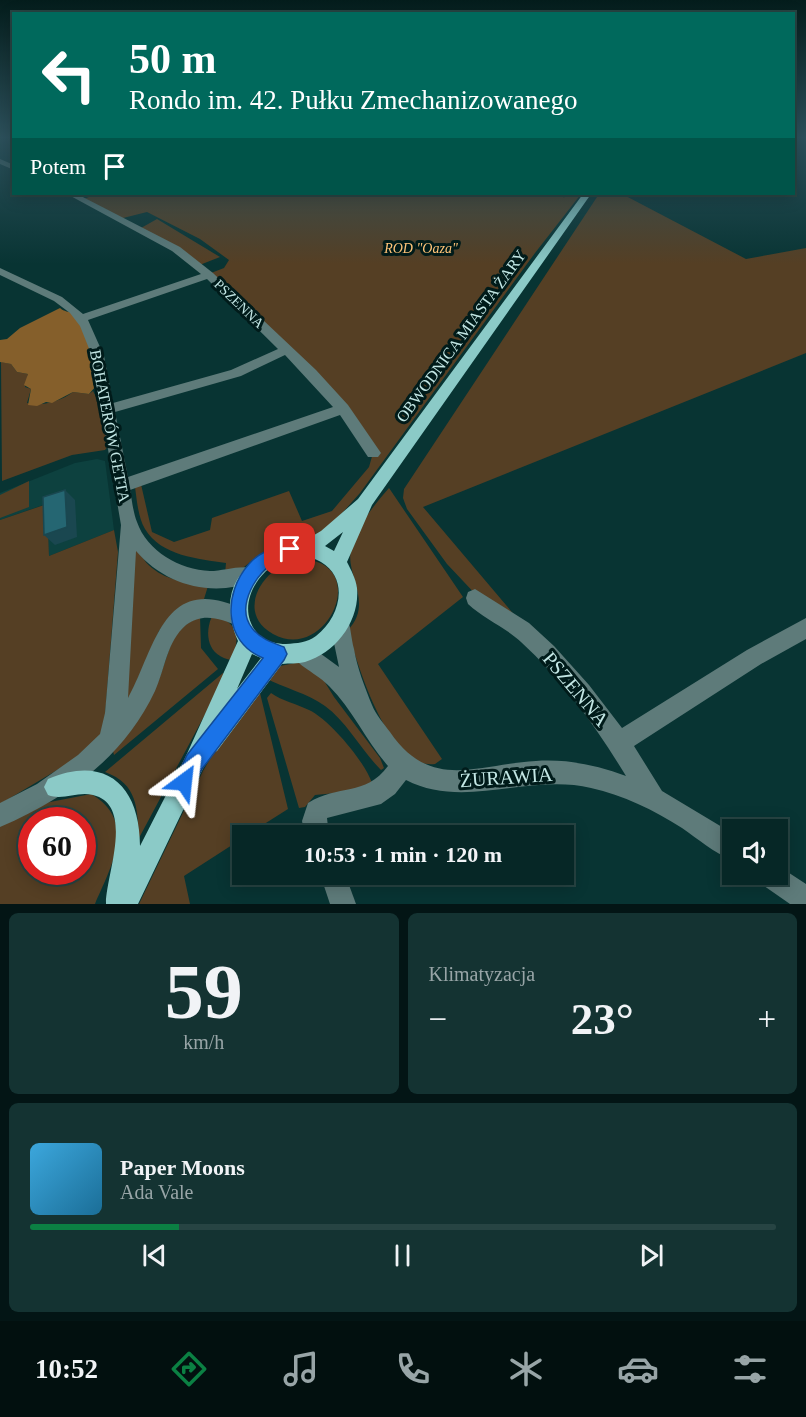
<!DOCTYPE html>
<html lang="pl">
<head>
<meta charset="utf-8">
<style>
  body { margin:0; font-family:Georgia,serif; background:#143332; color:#f1f3f6; height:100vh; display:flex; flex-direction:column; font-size:22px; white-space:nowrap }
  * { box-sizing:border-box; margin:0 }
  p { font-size:20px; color:#98a5a7 }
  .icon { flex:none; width:33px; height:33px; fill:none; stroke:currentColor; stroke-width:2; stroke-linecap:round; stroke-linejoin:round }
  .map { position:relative; height:904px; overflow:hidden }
  .side { display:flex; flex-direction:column; gap:9px; padding:9px; background:#031515; flex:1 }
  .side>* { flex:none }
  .guide { position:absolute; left:12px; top:12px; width:783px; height:183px; border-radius:0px; box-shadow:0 3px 15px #0003,0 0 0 2px #274443; background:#00695c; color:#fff; overflow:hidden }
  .fabs { position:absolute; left:722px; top:819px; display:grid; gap:12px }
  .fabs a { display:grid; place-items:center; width:66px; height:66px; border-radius:0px; background:#062726; box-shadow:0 3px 15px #0003,0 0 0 2px #274443; font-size:30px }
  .speed { position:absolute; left:18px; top:807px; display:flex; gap:12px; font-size:30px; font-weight:700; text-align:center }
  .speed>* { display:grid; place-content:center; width:78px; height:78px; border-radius:50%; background:#062726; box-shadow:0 3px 15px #0003,0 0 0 2px #274443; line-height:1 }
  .speed .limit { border:9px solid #d22; background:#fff; color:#111 }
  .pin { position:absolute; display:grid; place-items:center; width:51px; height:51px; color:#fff; margin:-26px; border-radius:12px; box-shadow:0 3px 9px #0006 }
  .me { position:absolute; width:66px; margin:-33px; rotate:30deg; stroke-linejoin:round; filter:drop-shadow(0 0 4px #0008) }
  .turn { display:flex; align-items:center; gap:21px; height:126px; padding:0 18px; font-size:27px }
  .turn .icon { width:78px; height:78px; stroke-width:2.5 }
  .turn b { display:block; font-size:42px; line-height:51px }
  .then { display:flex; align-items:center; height:57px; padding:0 18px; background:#0003; gap:12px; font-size:22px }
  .big { font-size:45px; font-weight:800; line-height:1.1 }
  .side .tile { flex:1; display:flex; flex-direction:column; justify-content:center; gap:9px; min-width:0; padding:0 21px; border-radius:9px; background:#143332 }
  .side .dial { align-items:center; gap:0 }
  .dial b { font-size:78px; line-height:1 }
  .song { display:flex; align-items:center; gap:18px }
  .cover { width:72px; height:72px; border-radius:9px; background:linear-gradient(135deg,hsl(200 70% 55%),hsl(200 70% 35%)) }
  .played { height:6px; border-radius:3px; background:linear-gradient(90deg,#0b8043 20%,#274443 20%) }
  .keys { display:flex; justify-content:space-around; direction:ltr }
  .heat { display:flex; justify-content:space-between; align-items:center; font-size:33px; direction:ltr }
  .side .tiles { flex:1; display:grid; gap:9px; grid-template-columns:1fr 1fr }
  .tile:last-child { grid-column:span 2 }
  .trip { position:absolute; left:232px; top:825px; width:342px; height:60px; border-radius:0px; background:#062726; box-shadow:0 3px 15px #0003,0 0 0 2px #274443; font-weight:800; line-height:60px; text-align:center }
  .tabs { display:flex; height:96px; justify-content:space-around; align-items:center; background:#02100f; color:#98a5a7 }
  .tabs .icon { width:42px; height:42px }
  .tabs .current { color:#0b8043 }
  .tabs b { font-size:27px; color:#f1f3f6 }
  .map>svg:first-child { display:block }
  .built { fill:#0d413f }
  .green { fill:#553f24; fill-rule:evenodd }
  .forest { fill:#855f2b }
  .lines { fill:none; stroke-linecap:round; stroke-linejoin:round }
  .minor { fill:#5e7b7a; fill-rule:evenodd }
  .major { fill:#8bcac7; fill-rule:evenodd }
  .shaded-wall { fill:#1a4750 }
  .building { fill:#256672; stroke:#1a4750; stroke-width:1.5 }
  .route { fill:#1a73e8; stroke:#114b97; stroke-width:1.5 }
  .labels { text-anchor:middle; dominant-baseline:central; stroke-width:6; stroke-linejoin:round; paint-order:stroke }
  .far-park-label { font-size:14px; font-style:italic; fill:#fdc378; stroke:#001b1a }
  .far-street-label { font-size:14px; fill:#c3e7e5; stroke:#001b1a }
  .street-label { font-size:16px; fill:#c3e7e5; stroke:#001b1a }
  .near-street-label { font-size:20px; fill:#c3e7e5; stroke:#001b1a }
</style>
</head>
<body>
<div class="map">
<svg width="806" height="904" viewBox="0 0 806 904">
  <rect width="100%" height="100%" fill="#083433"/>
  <path class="built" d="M97,459L105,461L114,530L49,556L46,504L0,520V493L75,463Z"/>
  <g class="green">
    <path d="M96,194H557L565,198L560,194H581L535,253L360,493L327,530L307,540L282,544L254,559L244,567L225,574L226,563C199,559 161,556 145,529C138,517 137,501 135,487L140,480L152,532L174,542L210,530L212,518L289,491L302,521L332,511L369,467L373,453L346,406L211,273L224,268L229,260L200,239L147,212L119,219L84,199Z"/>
    <path d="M599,194H622L746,259L806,248V353L423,507L522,624L480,599L447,564L407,509L403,498L404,489Z"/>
    <path d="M157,219L220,257L197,266L141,228Z"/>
    <path d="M1,362L11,364L17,372L28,374L25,387L31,389L27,403C42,407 61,401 73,392L89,394L93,391L96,397H100L109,445L105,450L72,455L2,481Z"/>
    <path d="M29,481V507L0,518V495Z"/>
    <path d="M389,488L463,597L378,664L442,759L435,764C389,770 357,665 348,630C374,603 345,574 351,550C355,528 375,504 389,488Z"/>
    <path d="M47,504L49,556L114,530L118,552L105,716L101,735L74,760L0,804V520Z"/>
    <path d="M133,546C140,552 144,562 152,568C168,581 189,583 208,586L204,599L167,620L159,631L122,714Z"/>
    <path d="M301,559C373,562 327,664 273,634C233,612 265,563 301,559Z"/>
    <path d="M213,614C239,624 240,636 232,660C208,657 203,634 213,614Z"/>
    <path d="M200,616L201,648L218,669L114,755L113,751L158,682L171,644L180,628Z"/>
    <path d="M300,662L318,671L334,697L380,758L384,768L381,770C361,750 347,722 325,706C307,693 284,688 265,678L280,666Z"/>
    <path d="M223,673L226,675L139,838C137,808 138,784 105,772Z"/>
    <path d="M260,693L288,809L247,835L243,836V838L184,876L190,904H139L203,771L229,726Z"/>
    <path d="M271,693C282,701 297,704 309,710C330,720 365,762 372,783L367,790L315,795L305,807L299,808L267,698Z"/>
    <path d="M91,794C138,821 111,867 95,904H0V823L45,803ZM32,820H82V872H32Z"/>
  </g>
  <path class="forest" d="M60,308C64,312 69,311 73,314C87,327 96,368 96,386L89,394L73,392L52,403L46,402L37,406L28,405L31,389L24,385L28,374L17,372L11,364L0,362V340L7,339L20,328Z"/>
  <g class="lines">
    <g class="minor">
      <path d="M0,159L14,165V170L0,164Z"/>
      <path d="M67,194H77L180,247L213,273L316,370L348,405L381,453L378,457H368L340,415L130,490C132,500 133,512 137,522C147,551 180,570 210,571C224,571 242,564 255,569L258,575L255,581C212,598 165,585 136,551L128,698C156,647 163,570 245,610L248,617L245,624L238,626C221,619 203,612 186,625C167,641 165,669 155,691C124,757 66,799 0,827V803L37,784L78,755L100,734L105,713L121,525L92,356L80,326L70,313L54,301L0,275V268L62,297L83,314L201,274L172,251ZM207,279L278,349L231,370L113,403L104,356L88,320ZM285,355L333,407L128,477L115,412L241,376Z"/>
      <path d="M475,589L529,623L554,646L589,685L622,728L747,650L806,618V639L761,664L634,746L662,791L732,833V860C714,853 698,839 682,828C654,810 623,795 591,788C529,773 464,810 406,780L395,794L381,804L327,818L329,836H305L302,821L308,803C338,784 365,797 388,766C366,741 353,710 329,686C319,675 295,664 290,653L293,646L300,643L317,651L339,667L330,624L333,617L340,614L347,617C351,627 351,638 354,649C357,667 365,688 372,705C376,715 384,724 390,732C431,792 477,764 536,761C567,759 597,765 626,776C596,727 563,680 521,642C505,627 484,619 468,604L466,598L468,592Z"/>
      <path d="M777,865L806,884V904H790L760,883L757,874H777Z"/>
      <path d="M320,874H345L356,904H330Z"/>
    </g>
    <path class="major" d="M583,194H591L372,505L347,562C351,570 356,579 357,588C360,621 336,653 305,662C298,664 289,663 282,664L217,751L210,754L138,904H106C105,878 136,805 93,795C77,791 63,801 48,795L44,787L48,779C107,754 140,787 140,846L186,756L238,641C214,585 247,555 299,540L304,541L321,531L358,499ZM343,532L334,551L325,546ZM299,556C306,557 315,558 321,562C350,579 340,618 316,636C307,643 297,643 286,644C277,644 267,642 260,636C235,612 253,574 281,561C287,558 293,557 299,556ZM252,654L261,658L237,689Z"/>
  </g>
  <path class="shaded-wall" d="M65,490L75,500L77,537L55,545L44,535Z"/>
  <path class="building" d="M65,490L67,527L44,535L43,497Z"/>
  <linearGradient id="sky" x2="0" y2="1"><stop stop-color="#041d1c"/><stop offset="0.52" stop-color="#2c505b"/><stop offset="1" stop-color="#2c505b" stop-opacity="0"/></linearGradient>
  <rect width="806" height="264" fill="url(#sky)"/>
  <path class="route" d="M290,542L295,544L298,549L295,554C289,556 283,558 277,561C257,571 235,606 252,628C260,639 273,643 284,647L287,654L284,660L202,769L192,789L184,792L177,789L174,782L187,755L263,658C223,642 223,593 249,564C259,552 275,547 290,542Z"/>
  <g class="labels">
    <g class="far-park-label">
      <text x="421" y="248">ROD "Oaza"</text>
    </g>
    <g class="far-street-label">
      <text transform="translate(239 304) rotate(44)">PSZENNA</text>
    </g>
    <g class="street-label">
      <text transform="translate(461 336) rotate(-54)">OBWODNICA MIASTA ŻARY</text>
      <text transform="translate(110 426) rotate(79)">BOHATERÓW GETTA</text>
    </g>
    <g class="near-street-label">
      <text transform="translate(576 689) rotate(50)">PSZENNA</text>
      <text transform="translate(506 777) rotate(-4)">ŻURAWIA</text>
    </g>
  </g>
</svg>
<div class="fabs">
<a><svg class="icon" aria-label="sound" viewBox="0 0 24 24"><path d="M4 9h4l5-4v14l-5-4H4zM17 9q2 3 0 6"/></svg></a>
</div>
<div class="speed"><div class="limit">60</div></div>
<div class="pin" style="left:290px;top:549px;background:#d93025"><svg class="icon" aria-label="arrive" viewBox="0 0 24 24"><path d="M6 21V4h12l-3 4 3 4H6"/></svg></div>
<svg class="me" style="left:184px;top:782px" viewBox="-20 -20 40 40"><path d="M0-17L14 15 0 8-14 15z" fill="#1a73e8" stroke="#fff" stroke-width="4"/></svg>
<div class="trip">10:53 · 1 min · 120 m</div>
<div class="guide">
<div class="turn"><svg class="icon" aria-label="left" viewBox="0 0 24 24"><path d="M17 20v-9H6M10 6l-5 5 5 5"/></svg><div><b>50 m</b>Rondo im. 42. Pułku Zmechanizowanego</div></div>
<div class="then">Potem<svg class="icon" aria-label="arrive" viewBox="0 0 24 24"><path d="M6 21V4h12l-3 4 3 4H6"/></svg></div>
</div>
</div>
<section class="side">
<div class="tiles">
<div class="tile dial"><b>59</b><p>km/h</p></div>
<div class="tile"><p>Klimatyzacja</p>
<div class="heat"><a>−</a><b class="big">23°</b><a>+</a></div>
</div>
<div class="tile">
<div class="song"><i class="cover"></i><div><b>Paper Moons</b><p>Ada Vale</p></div></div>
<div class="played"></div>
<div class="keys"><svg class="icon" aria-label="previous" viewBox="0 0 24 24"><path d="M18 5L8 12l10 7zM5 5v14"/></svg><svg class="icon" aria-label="pause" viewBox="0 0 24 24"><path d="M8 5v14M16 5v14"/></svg><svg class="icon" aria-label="next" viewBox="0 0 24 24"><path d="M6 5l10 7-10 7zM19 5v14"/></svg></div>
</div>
</div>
</section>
<nav class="tabs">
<b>10:52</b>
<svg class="icon current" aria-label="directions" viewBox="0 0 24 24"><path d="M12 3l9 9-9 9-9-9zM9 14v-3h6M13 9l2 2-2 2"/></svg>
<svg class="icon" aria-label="music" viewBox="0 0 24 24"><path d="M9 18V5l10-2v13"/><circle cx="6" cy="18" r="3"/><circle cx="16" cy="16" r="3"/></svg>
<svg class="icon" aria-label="phone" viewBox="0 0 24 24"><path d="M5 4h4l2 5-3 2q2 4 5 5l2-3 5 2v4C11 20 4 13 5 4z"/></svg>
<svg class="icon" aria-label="climate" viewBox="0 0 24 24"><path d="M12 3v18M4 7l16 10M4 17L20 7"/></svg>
<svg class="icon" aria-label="car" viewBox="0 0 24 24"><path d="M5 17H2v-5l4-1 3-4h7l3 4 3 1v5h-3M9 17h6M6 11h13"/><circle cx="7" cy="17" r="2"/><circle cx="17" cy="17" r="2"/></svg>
<svg class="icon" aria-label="filters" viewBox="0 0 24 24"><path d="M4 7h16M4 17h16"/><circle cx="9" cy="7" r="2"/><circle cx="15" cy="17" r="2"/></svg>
</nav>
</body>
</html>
